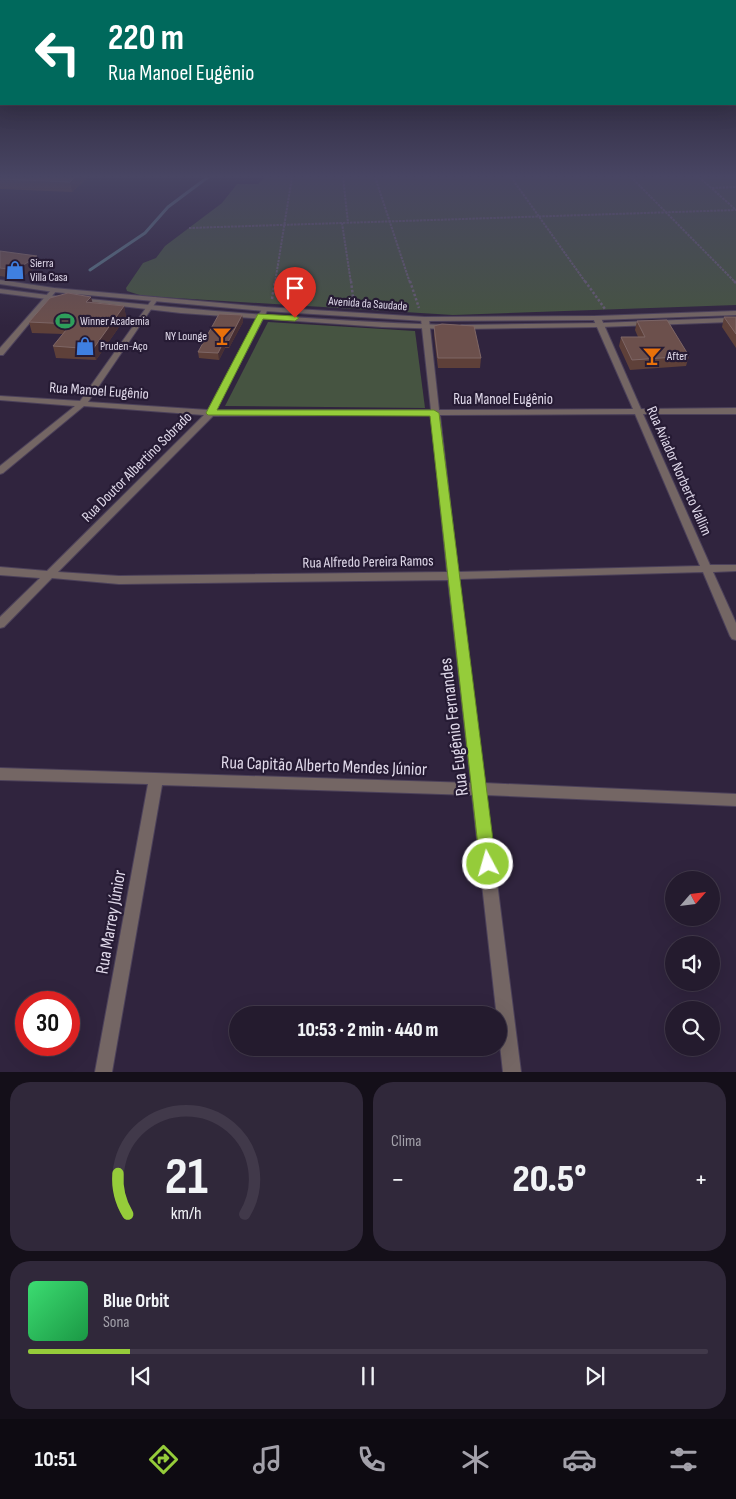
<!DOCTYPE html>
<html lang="pt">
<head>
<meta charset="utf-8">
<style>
  body { margin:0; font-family:"Sofia Sans Condensed",sans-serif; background:#30283a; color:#f1f3f6; height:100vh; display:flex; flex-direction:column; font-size:19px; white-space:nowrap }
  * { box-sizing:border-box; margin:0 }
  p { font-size:16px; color:#a3a1aa }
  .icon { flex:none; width:28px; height:28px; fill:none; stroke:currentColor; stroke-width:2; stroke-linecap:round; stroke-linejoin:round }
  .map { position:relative; height:1072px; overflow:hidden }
  .sheet { display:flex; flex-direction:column; gap:10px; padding:10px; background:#140f19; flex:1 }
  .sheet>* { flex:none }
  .hud { position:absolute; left:0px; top:0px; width:736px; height:105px; box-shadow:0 5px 20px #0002,0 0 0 1px #41394a; background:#00695c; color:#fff; overflow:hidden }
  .needle { width:32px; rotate:62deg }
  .fabs { position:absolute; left:665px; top:871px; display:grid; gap:10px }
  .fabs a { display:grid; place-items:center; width:55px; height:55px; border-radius:50%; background:#241b2e; box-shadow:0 5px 20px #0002,0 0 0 1px #41394a; font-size:25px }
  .speed { position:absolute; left:15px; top:991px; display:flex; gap:10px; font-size:25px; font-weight:700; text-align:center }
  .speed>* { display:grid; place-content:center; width:65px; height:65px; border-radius:50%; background:#241b2e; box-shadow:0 5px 20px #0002,0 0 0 1px #41394a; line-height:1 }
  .speed .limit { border:8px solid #d22; background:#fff; color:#111 }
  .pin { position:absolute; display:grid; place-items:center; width:42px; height:42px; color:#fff; margin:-51px -21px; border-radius:50% 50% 50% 0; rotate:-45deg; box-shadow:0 0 5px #0007 }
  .pin .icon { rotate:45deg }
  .me { position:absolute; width:55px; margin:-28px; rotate:354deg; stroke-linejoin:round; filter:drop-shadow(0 0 4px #0008) }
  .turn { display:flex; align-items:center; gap:18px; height:105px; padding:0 25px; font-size:22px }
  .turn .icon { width:65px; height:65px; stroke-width:2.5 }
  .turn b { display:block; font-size:35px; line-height:42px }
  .big { font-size:38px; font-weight:800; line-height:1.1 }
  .sheet .tile { flex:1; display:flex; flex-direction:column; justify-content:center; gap:8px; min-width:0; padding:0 18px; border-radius:20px; background:#30283a }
  .sheet .dial { align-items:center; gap:0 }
  .dial svg { height:130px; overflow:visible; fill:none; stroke:#41394a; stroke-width:7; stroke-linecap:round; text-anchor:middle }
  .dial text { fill:#f1f3f6; stroke:none }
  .song { display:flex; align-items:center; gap:15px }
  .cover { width:60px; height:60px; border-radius:8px; background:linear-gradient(135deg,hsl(140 70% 55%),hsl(140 70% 35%)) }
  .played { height:5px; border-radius:2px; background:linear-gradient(90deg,#95cc3a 15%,#41394a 15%) }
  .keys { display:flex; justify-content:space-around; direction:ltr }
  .heat { display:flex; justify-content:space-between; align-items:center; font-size:28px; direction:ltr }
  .sheet .tiles { flex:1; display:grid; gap:10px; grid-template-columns:1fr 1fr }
  .tile:last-child { grid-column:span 2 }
  .trip { position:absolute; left:229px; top:1006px; width:278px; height:50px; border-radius:25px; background:#241b2e; box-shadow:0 5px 20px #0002,0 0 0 1px #41394a; font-weight:800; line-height:50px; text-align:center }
  .tabs { display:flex; height:80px; justify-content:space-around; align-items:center; background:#0e0b12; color:#a3a1aa }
  .tabs .icon { width:35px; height:35px }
  .tabs .selected { color:#95cc3a }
  .tabs b { font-size:22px; color:#f1f3f6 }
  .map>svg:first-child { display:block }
  .green { fill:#465441 }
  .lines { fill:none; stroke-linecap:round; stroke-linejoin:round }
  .stream { stroke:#587384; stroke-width:3 }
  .minor-casing { stroke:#4c415a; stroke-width:2 }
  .tertiary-casing { stroke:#4c415a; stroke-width:2 }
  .path-far1 { stroke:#665c73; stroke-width:2; stroke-dasharray:2.5 1; stroke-linecap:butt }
  .path { stroke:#665c73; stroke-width:2.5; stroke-dasharray:2.5 2; stroke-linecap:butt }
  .minor { fill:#746664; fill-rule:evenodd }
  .tertiary { fill:#746664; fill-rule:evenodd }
  .wall { fill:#5e4039 }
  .shaded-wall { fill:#462e33 }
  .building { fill:#6c504c; stroke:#7e6665 }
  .route { fill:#95cc3a; stroke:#618526 }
  .labels { text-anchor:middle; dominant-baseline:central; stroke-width:4.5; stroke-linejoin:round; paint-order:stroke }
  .far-poi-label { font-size:12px; fill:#e0d9ea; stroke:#261b34; text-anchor:start }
  .far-street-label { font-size:12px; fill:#e0d9ea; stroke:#261b34 }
  .street-label { font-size:15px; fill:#e0d9ea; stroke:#261b34 }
  .near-street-label { font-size:18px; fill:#e0d9ea; stroke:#261b34 }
</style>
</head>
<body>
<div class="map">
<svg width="736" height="1072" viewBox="0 0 736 1072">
  <rect width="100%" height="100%" fill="#30243e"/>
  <g class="green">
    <path d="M265,177H736V305L453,315L143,296L127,291L126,288L143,263L156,258L165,246L222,203L237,184H258Z"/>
    <path d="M268,322L415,331L425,408L225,406Z"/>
  </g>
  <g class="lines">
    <path class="stream" d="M90,270L145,233L168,207L208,177"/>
    <g class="minor-casing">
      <g id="minor">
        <path d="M52,289L57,290L3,355H0V348Z"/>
        <path d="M155,297L158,299L88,402L208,410L262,309L265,307L268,309L216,410H431L421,319L425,317L429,319L439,410L633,409L593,318L597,316L601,318L641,409L736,408V414H643L710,565H736V571L713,572L736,623V640L732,639L730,636L703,572L459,579L484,783L736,794V806L486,795L521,1072H503L472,795L162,785L112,1072H95L148,784L0,780V768L471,783L448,580L119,584L52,578L4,627L0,628V617L40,578L0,575V567L47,571L204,415L84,406L3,473L0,474V466L75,406L0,400V396L80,401L153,298ZM635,414L700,566L458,572L440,415ZM431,415L447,572L119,576L58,572L213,416Z"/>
      </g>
    </g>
    <g class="tertiary-casing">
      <g id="tertiary">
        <path d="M0,280L54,288L265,307L425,317L597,316L736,311V315L597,320L425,321L265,311L54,292L0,284Z"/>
        <path d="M0,289L63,297L66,299L63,301L0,293Z"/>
        <path d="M80,298C202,311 324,321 447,325L451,327L447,329L382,327L181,313L78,301V299Z"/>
        <path d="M727,318L731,320L730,322L600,327L462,329L458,327L462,325L600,323Z"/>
      </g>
    </g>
    <g class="path-far1">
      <path d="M343,177L348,223"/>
      <path d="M375,177L410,283"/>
      <path d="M511,177L586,283"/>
      <path d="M631,177L736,283"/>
      <path d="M699,177L736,210"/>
      <path d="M712,188L736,187"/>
      <path d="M342,223L351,283"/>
      <path d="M189,228L736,210"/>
      <path d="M275,283L292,177"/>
    </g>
    <g class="path">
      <path d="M351,281L354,305"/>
      <path d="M410,281L419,308"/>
      <path d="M585,281L605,309"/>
      <path d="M734,281L736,283"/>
      <path d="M272,299L275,281"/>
    </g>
    <use href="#minor" class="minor"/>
    <use href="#tertiary" class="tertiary"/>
  </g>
  <g class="wall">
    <path d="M0,177H85L86,179L72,192L0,189Z"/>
    <path d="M0,251L39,265L19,279L0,276Z"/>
    <path d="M92,302L124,306L126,317L96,360L56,358L53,346L63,334L32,333L29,322Z"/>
    <path d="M242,315L243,322L229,348H225L219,360L199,358L198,352Z"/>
    <path d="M724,317H736V348L722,327Z"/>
    <path d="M637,321L689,356L686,366L630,370L619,346L621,337H638L635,330Z"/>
    <path d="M434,326L481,358L480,368H438L434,335Z"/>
  </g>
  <g class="shaded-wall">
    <path d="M75,177H85L86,179L72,192L70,182Z"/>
    <path d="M37,256L39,265L19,279L16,270Z"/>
    <path d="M91,297L94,308L86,302Z"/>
    <path d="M124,306L126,317L96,360L93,349Z"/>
    <path d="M242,315L243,322L229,348L228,342Z"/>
    <path d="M224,341L225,348L219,360L218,353Z"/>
  </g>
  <g class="building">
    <path d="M0,177H75L70,182L0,179Z"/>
    <path d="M0,251L37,256L16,270L0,268Z"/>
    <path d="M68,293L91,297L86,302L124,306L93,349L53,346L71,324L29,322L50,298Z"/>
    <path d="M219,314L242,315L228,342L224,341L218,353L198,352Z"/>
    <path d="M724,317H736V334Z"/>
    <path d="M667,320L689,356L632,360L621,337H645L637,321Z"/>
    <path d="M442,324L474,326L481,358H438L434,326Z"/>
  </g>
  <linearGradient id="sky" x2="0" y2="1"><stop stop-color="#1a1422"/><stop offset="0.54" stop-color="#484563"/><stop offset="1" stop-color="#484563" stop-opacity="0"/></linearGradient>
  <rect width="736" height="327" fill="url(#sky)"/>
  <path class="route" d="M258,314L295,316L299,318L295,321L263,319L217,410H434L439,413L496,864L494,870L488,872L482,870L480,864L430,416L208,415L206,413Z"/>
  <defs>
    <g id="shop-bare" transform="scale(1.5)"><path d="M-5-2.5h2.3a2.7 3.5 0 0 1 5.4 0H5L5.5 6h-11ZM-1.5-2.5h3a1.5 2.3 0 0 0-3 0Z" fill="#3f7fe0" stroke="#261b34" stroke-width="2.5" paint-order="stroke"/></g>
    <g id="stadium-bare" transform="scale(1.5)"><path d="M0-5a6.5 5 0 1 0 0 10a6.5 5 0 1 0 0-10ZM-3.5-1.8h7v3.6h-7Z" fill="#2e9e5b" stroke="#261b34" stroke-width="2.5" paint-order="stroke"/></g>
    <g id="bar-bare" transform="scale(1.5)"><path d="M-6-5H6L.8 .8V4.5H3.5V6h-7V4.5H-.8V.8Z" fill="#e8710a" stroke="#261b34" stroke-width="2.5" paint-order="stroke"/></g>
  </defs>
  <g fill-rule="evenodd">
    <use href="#shop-bare" x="15" y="270"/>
    <use href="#stadium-bare" x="65" y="321"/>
    <use href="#bar-bare" x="222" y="336"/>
    <use href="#shop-bare" x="85" y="346"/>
    <use href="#bar-bare" x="652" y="356"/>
  </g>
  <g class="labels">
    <g class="far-poi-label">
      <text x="30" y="263">Sierra<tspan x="30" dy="14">Villa Casa</tspan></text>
      <text x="80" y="321">Winner Academia</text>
      <text x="207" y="336" text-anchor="end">NY Lounge</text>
      <text x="100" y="346">Pruden-Aço</text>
      <text x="667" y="356">After</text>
    </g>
    <g class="far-street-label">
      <text transform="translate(368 304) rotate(4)">Avenida da Saudade</text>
    </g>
    <g class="street-label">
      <text transform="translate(99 391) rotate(4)">Rua Manoel Eugênio</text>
      <text x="503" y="399">Rua Manoel Eugênio</text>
      <text transform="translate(137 467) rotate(-45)">Rua Doutor Albertino Sobrado</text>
      <text transform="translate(679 471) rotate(66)">Rua Aviador Norberto Vallim</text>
      <text transform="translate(368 562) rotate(-1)">Rua Alfredo Pereira Ramos</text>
    </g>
    <g class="near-street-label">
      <text transform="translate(454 727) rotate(-97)">Rua Eugênio Fernandes</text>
      <text transform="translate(324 766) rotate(2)">Rua Capitão Alberto Mendes Júnior</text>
      <text transform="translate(111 922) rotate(-80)">Rua Marrey Júnior</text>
    </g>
  </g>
</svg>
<div class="fabs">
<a><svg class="needle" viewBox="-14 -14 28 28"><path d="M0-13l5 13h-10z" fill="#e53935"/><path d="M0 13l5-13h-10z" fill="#a3a1aa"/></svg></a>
<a><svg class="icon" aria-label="sound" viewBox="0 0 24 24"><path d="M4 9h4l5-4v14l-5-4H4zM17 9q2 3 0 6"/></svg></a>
<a><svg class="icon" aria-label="search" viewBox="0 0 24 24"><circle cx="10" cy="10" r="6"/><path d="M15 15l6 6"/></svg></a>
</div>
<div class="speed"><div class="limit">30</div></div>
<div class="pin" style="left:295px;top:318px;background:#d93025"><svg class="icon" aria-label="arrive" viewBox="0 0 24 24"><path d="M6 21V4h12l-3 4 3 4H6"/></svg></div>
<svg class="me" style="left:488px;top:864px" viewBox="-20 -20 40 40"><circle r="17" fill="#95cc3a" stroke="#fff" stroke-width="3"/><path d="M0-11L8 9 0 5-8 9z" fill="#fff"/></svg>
<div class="trip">10:53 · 2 min · 440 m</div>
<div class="hud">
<div class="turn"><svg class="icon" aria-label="left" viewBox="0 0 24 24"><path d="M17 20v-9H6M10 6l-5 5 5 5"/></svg><div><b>220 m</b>Rua Manoel Eugênio</div></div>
</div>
</div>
<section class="sheet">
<div class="tiles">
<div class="tile dial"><svg viewBox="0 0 100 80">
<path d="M14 69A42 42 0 1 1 86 69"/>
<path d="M14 69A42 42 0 0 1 8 44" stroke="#95cc3a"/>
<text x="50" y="56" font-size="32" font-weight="700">21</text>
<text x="50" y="72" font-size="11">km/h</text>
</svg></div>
<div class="tile"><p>Clima</p>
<div class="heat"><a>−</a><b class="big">20.5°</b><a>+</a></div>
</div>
<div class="tile">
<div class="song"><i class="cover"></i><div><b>Blue Orbit</b><p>Sona</p></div></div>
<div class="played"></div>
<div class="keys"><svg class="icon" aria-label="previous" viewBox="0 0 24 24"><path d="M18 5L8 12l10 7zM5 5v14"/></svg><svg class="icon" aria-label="pause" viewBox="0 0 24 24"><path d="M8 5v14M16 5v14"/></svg><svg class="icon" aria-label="next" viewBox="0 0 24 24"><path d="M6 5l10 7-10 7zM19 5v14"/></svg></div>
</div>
</div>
</section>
<nav class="tabs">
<b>10:51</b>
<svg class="icon selected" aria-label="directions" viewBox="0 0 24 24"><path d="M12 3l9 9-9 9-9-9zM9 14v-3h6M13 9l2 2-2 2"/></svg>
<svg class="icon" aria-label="music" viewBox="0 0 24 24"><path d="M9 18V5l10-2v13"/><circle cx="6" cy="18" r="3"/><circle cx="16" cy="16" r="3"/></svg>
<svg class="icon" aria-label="phone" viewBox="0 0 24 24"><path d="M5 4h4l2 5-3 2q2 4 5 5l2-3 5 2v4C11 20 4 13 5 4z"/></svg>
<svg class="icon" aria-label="climate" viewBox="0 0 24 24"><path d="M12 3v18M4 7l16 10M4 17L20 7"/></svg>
<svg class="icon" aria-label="car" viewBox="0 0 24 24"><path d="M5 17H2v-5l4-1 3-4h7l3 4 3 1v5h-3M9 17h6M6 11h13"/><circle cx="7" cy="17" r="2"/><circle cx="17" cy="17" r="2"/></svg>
<svg class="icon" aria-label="filters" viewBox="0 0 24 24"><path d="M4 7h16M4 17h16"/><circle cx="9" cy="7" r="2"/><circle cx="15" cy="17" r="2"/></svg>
</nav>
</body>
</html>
